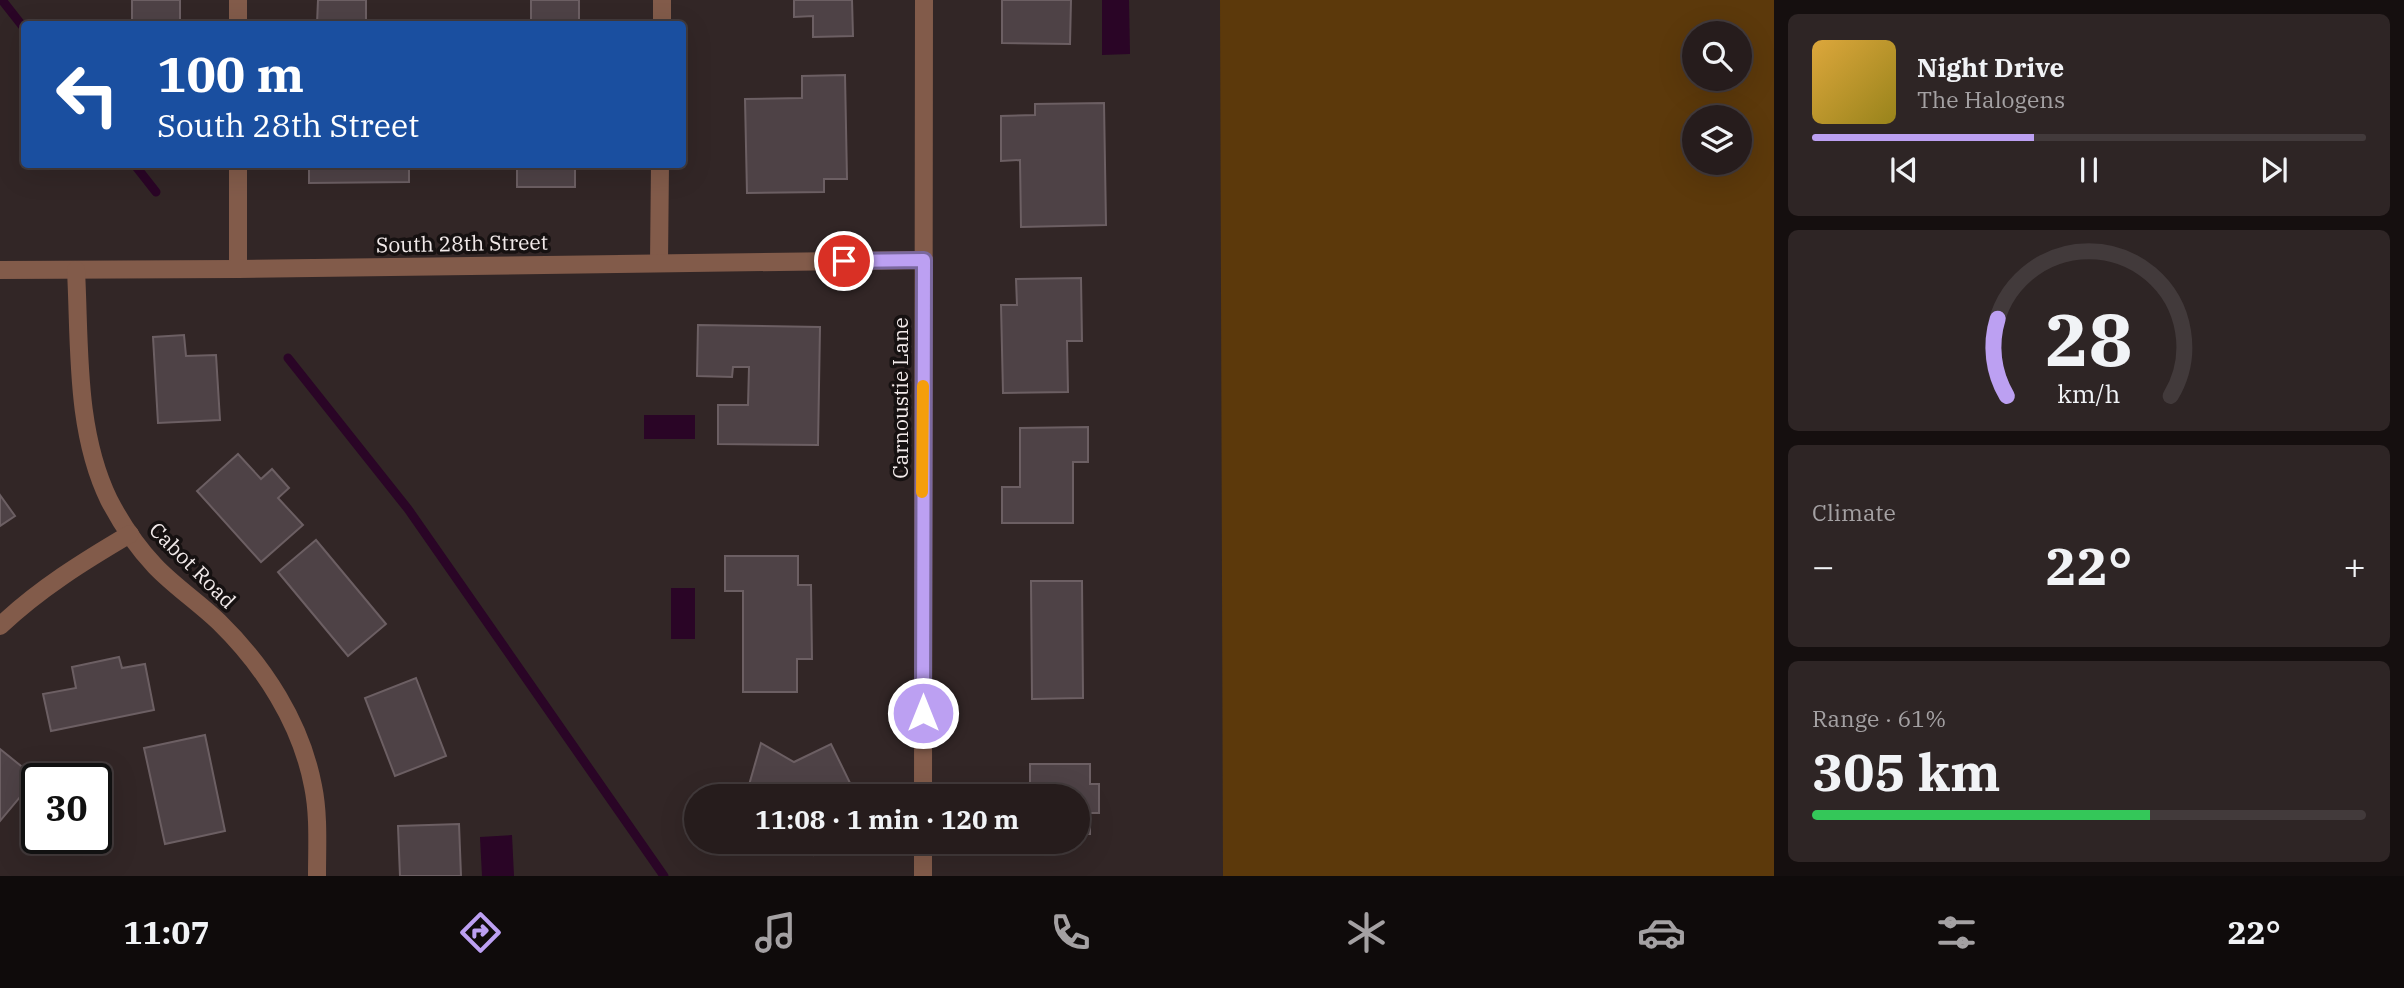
<!DOCTYPE html>
<html lang="en">
<head>
<meta charset="utf-8">
<style>
  body { margin:0; font-family:"IBM Plex Serif",serif; background:#2e2525; color:#f1f3f6; height:100vh; display:flex; flex-direction:column; font-size:26px; white-space:nowrap }
  * { box-sizing:border-box; margin:0 }
  p { font-size:23px; color:#a4a1a3 }
  .icon { flex:none; width:38px; height:38px; fill:none; stroke:currentColor; stroke-width:2; stroke-linecap:round; stroke-linejoin:round }
  .map { position:relative; flex:1; overflow:hidden }
  .drawer { display:flex; flex-direction:column; gap:14px; padding:14px; background:#150f0f; width:630px }
  .drawer>* { flex:none }
  .guide { position:absolute; left:21px; top:21px; width:665px; height:147px; border-radius:7px; box-shadow:0 7px 28px #0002,0 0 0 2px #423a3b; background:#1a4fa0; color:#fff; overflow:hidden }
  .buttons { position:absolute; left:1682px; top:21px; display:grid; gap:14px }
  .buttons a { display:grid; place-items:center; width:70px; height:70px; border-radius:50%; background:#261c1c; box-shadow:0 7px 28px #0002,0 0 0 2px #423a3b; font-size:35px }
  .speed { position:absolute; left:21px; top:763px; display:flex; gap:14px; font-size:35px; font-weight:700; text-align:center }
  .speed>* { display:grid; place-content:center; width:91px; height:91px; border-radius:50%; background:#261c1c; box-shadow:0 7px 28px #0002,0 0 0 2px #423a3b; line-height:1 }
  .speed .limit { border:4px solid #111; border-radius:10px; background:#fff; color:#111 }
  .pin { position:absolute; display:grid; place-items:center; width:60px; height:60px; color:#fff; margin:-30px; border:4px solid #fff; border-radius:50%; box-shadow:0 2px 7px #0007 }
  .me { position:absolute; width:77px; margin:-38px; rotate:0deg; stroke-linejoin:round; filter:drop-shadow(0 0 5px #0008) }
  .turn { display:flex; align-items:center; gap:24px; height:147px; padding:0 21px; font-size:32px }
  .turn .icon { width:91px; height:91px; stroke-width:2.5 }
  .turn b { display:block; font-size:49px; line-height:60px }
  .big { font-size:52px; font-weight:700; line-height:1.1 }
  .drawer .tile { flex:1; display:flex; flex-direction:column; justify-content:center; gap:10px; min-width:0; padding:0 24px; border-radius:10px; background:#2e2525 }
  .drawer .dial { align-items:center; gap:0 }
  .dial svg { height:182px; overflow:visible; fill:none; stroke:#423a3b; stroke-width:7; stroke-linecap:round; text-anchor:middle }
  .dial text { fill:#f1f3f6; stroke:none }
  .song { display:flex; align-items:center; gap:21px }
  .cover { width:84px; height:84px; border-radius:10px; background:linear-gradient(135deg,hsl(40 70% 55%),hsl(50 70% 35%)) }
  .played { height:7px; border-radius:4px; background:linear-gradient(90deg,#bca0f2 40%,#423a3b 40%) }
  .keys { display:flex; justify-content:space-around; direction:ltr }
  .heat { display:flex; justify-content:space-between; align-items:center; font-size:38px; direction:ltr }
  .charge { height:10px; border-radius:5px; background:linear-gradient(90deg,#34c759 61%,#423a3b 0) }
  .trip { position:absolute; left:684px; top:784px; width:406px; height:70px; border-radius:35px; background:#261c1c; box-shadow:0 7px 28px #0002,0 0 0 2px #423a3b; font-weight:700; line-height:70px; text-align:center }
  .tabs { display:flex; height:112px; justify-content:space-around; align-items:center; background:#0f0b0b; color:#a4a1a3 }
  .tabs .icon { width:49px; height:49px }
  .tabs .active { color:#bca0f2 }
  .tabs b { font-size:32px; color:#f1f3f6 }
  main { display:flex; flex:1; min-height:0 }
  .map>svg:first-child { display:block }
  .green { fill:#5c390b; fill-rule:evenodd }
  .water { fill:#2a0526 }
  .lines { fill:none; stroke-linecap:round; stroke-linejoin:round }
  .stream { stroke:#2a0526; stroke-width:9 }
  .building { fill:#4e4246; stroke:#6c5f63; stroke-width:2 }
  .minor { stroke:#825b4a; stroke-width:18 }
  .route-casing { stroke:#7a689d; stroke-width:18 }
  .route { stroke:#bca0f2; stroke-width:12 }
  .slow { stroke:#f59e0b; stroke-width:12 }
  .labels { text-anchor:middle; dominant-baseline:central; stroke-width:7; stroke-linejoin:round; paint-order:stroke }
  .street-label { font-size:21px; fill:#f2eaea; stroke:#161111 }
</style>
</head>
<body>
<main>
<div class="map">
<svg width="1774" height="876" viewBox="0 0 1774 876">
  <rect width="100%" height="100%" fill="#322626"/>
  <path class="green" d="M1220,0H1774V876H1223ZM1694,33H1740V79H1694ZM1694,117H1740V163H1694Z"/>
  <g class="water">
    <path d="M1102,0H1129L1130,54L1102,55Z"/>
    <rect x="644" y="415" width="51" height="24"/>
    <rect x="671" y="588" width="24" height="51"/>
    <path d="M512,835L514,876H482L480,837Z"/>
  </g>
  <g class="lines">
    <g class="stream">
      <path d="M2,0L24,28"/>
      <path d="M134,164L156,192"/>
      <path d="M288,358L408,509L664,876"/>
    </g>
  </g>
  <g class="building">
    <rect x="132" y="0" width="48" height="24"/>
    <path d="M318,0H366V24H317Z"/>
    <rect x="531" y="0" width="48" height="24"/>
    <path d="M794,0H852L853,36L813,37V16L794,17Z"/>
    <path d="M1002,0H1071L1070,44L1002,43Z"/>
    <path d="M845,75L847,179H824V192L747,193L745,99L802,98V76Z"/>
    <path d="M1104,103L1106,225L1021,227L1020,160L1001,161V116L1035,115V104Z"/>
    <path d="M309,164H409V182L309,183Z"/>
    <rect x="517" y="164" width="58" height="23"/>
    <path d="M1081,278L1082,341H1067L1068,392L1003,393L1001,305H1017L1016,279Z"/>
    <path d="M698,325L820,327L818,445L718,444V405H748L749,367H733L732,377L697,376Z"/>
    <path d="M184,335L186,356L216,355L220,420L158,423L153,337Z"/>
    <path d="M1088,427V462H1073V523H1002V487H1020V428Z"/>
    <path d="M238,454L261,479L272,469L289,488L278,498L303,525L261,562L197,491Z"/>
    <path d="M0,495L15,516L0,526Z"/>
    <path d="M316,540L386,624L348,656L278,572Z"/>
    <path d="M725,556H798V585H811L812,659H797V692H743V591H725Z"/>
    <path d="M1031,581H1082L1083,698L1032,699Z"/>
    <path d="M119,657L122,668L145,664L154,710L51,731L43,694L76,688L72,667Z"/>
    <path d="M416,678L446,756L395,776L365,698Z"/>
    <path d="M205,735L225,831L165,844L144,748Z"/>
    <path d="M761,743L794,762L831,744L852,787L835,796H755L749,785Z"/>
    <path d="M0,749L36,778L0,821Z"/>
    <path d="M1030,764H1090V784H1099V813H1090V834H1078V796H1030Z"/>
    <path d="M459,824L461,876H400L398,826Z"/>
    <path d="M807,842H840L814,855Z"/>
    <rect x="1015" y="842" width="57" height="4"/>
  </g>
  <g class="lines">
    <g class="minor">
      <path d="M238,0V24"/>
      <path d="M662,24V0"/>
      <path d="M238,164V269"/>
      <path d="M659,263L660,164"/>
      <path d="M0,270L238,269L924,260"/>
      <path d="M76,270C80,346 75,430 109,500C121,523 137,547 155,566C174,586 198,602 219,622C264,666 301,723 313,786C319,815 317,846 317,876"/>
      <path d="M0,626C39,589 84,561 130,534"/>
      <path d="M923,796L924,0"/>
      <path d="M923,842V876"/>
    </g>
  </g>
  <g class="lines">
    <g class="route-casing">
      <path id="route" d="M844,261L924,260L923,713"/>
    </g>
    <use href="#route" class="route"/>
    <path class="slow" d="M922,492L923,386"/>
  </g>
  <g class="labels">
    <g class="street-label">
      <text transform="translate(462 243) rotate(-1)">South 28th Street</text>
      <text transform="translate(900 398) rotate(-90)">Carnoustie Lane</text>
      <text transform="translate(193 565) rotate(45)">Cabot Road</text>
    </g>
  </g>
</svg>
<div class="buttons">
<a><svg class="icon" aria-label="search" viewBox="0 0 24 24"><circle cx="10" cy="10" r="6"/><path d="M15 15l6 6"/></svg></a>
<a><svg class="icon" aria-label="layers" viewBox="0 0 24 24"><path d="M12 4l9 5-9 5-9-5zM3 14l9 5 9-5"/></svg></a>
</div>
<div class="speed"><div class="limit">30</div></div>
<div class="pin" style="left:844px;top:261px;background:#d93025"><svg class="icon" aria-label="arrive" viewBox="0 0 24 24"><path d="M6 21V4h12l-3 4 3 4H6"/></svg></div>
<svg class="me" style="left:923px;top:713px" viewBox="-20 -20 40 40"><circle r="17" fill="#bca0f2" stroke="#fff" stroke-width="3"/><path d="M0-11L8 9 0 5-8 9z" fill="#fff"/></svg>
<div class="trip">11:08 · 1 min · 120 m</div>
<div class="guide">
<div class="turn"><svg class="icon" aria-label="left" viewBox="0 0 24 24"><path d="M17 20v-9H6M10 6l-5 5 5 5"/></svg><div><b>100 m</b>South 28th Street</div></div>
</div>
</div>
<section class="drawer">
<div class="tile">
<div class="song"><i class="cover"></i><div><b>Night Drive</b><p>The Halogens</p></div></div>
<div class="played"></div>
<div class="keys"><svg class="icon" aria-label="previous" viewBox="0 0 24 24"><path d="M18 5L8 12l10 7zM5 5v14"/></svg><svg class="icon" aria-label="pause" viewBox="0 0 24 24"><path d="M8 5v14M16 5v14"/></svg><svg class="icon" aria-label="next" viewBox="0 0 24 24"><path d="M6 5l10 7-10 7zM19 5v14"/></svg></div>
</div>
<div class="tile dial"><svg viewBox="0 0 100 80">
<path d="M14 69A42 42 0 1 1 86 69"/>
<path d="M14 69A42 42 0 0 1 10 35" stroke="#bca0f2"/>
<text x="50" y="56" font-size="32" font-weight="700">28</text>
<text x="50" y="72" font-size="11">km/h</text>
</svg></div>
<div class="tile"><p>Climate</p>
<div class="heat"><a>−</a><b class="big">22°</b><a>+</a></div>
</div>
<div class="tile"><p>Range · 61%</p><b class="big">305 km</b><div class="charge"></div></div>
</section>
</main>
<nav class="tabs">
<b>11:07</b>
<svg class="icon active" aria-label="directions" viewBox="0 0 24 24"><path d="M12 3l9 9-9 9-9-9zM9 14v-3h6M13 9l2 2-2 2"/></svg>
<svg class="icon" aria-label="music" viewBox="0 0 24 24"><path d="M9 18V5l10-2v13"/><circle cx="6" cy="18" r="3"/><circle cx="16" cy="16" r="3"/></svg>
<svg class="icon" aria-label="phone" viewBox="0 0 24 24"><path d="M5 4h4l2 5-3 2q2 4 5 5l2-3 5 2v4C11 20 4 13 5 4z"/></svg>
<svg class="icon" aria-label="climate" viewBox="0 0 24 24"><path d="M12 3v18M4 7l16 10M4 17L20 7"/></svg>
<svg class="icon" aria-label="car" viewBox="0 0 24 24"><path d="M5 17H2v-5l4-1 3-4h7l3 4 3 1v5h-3M9 17h6M6 11h13"/><circle cx="7" cy="17" r="2"/><circle cx="17" cy="17" r="2"/></svg>
<svg class="icon" aria-label="filters" viewBox="0 0 24 24"><path d="M4 7h16M4 17h16"/><circle cx="9" cy="7" r="2"/><circle cx="15" cy="17" r="2"/></svg>
<b>22°</b>
</nav>
</body>
</html>
